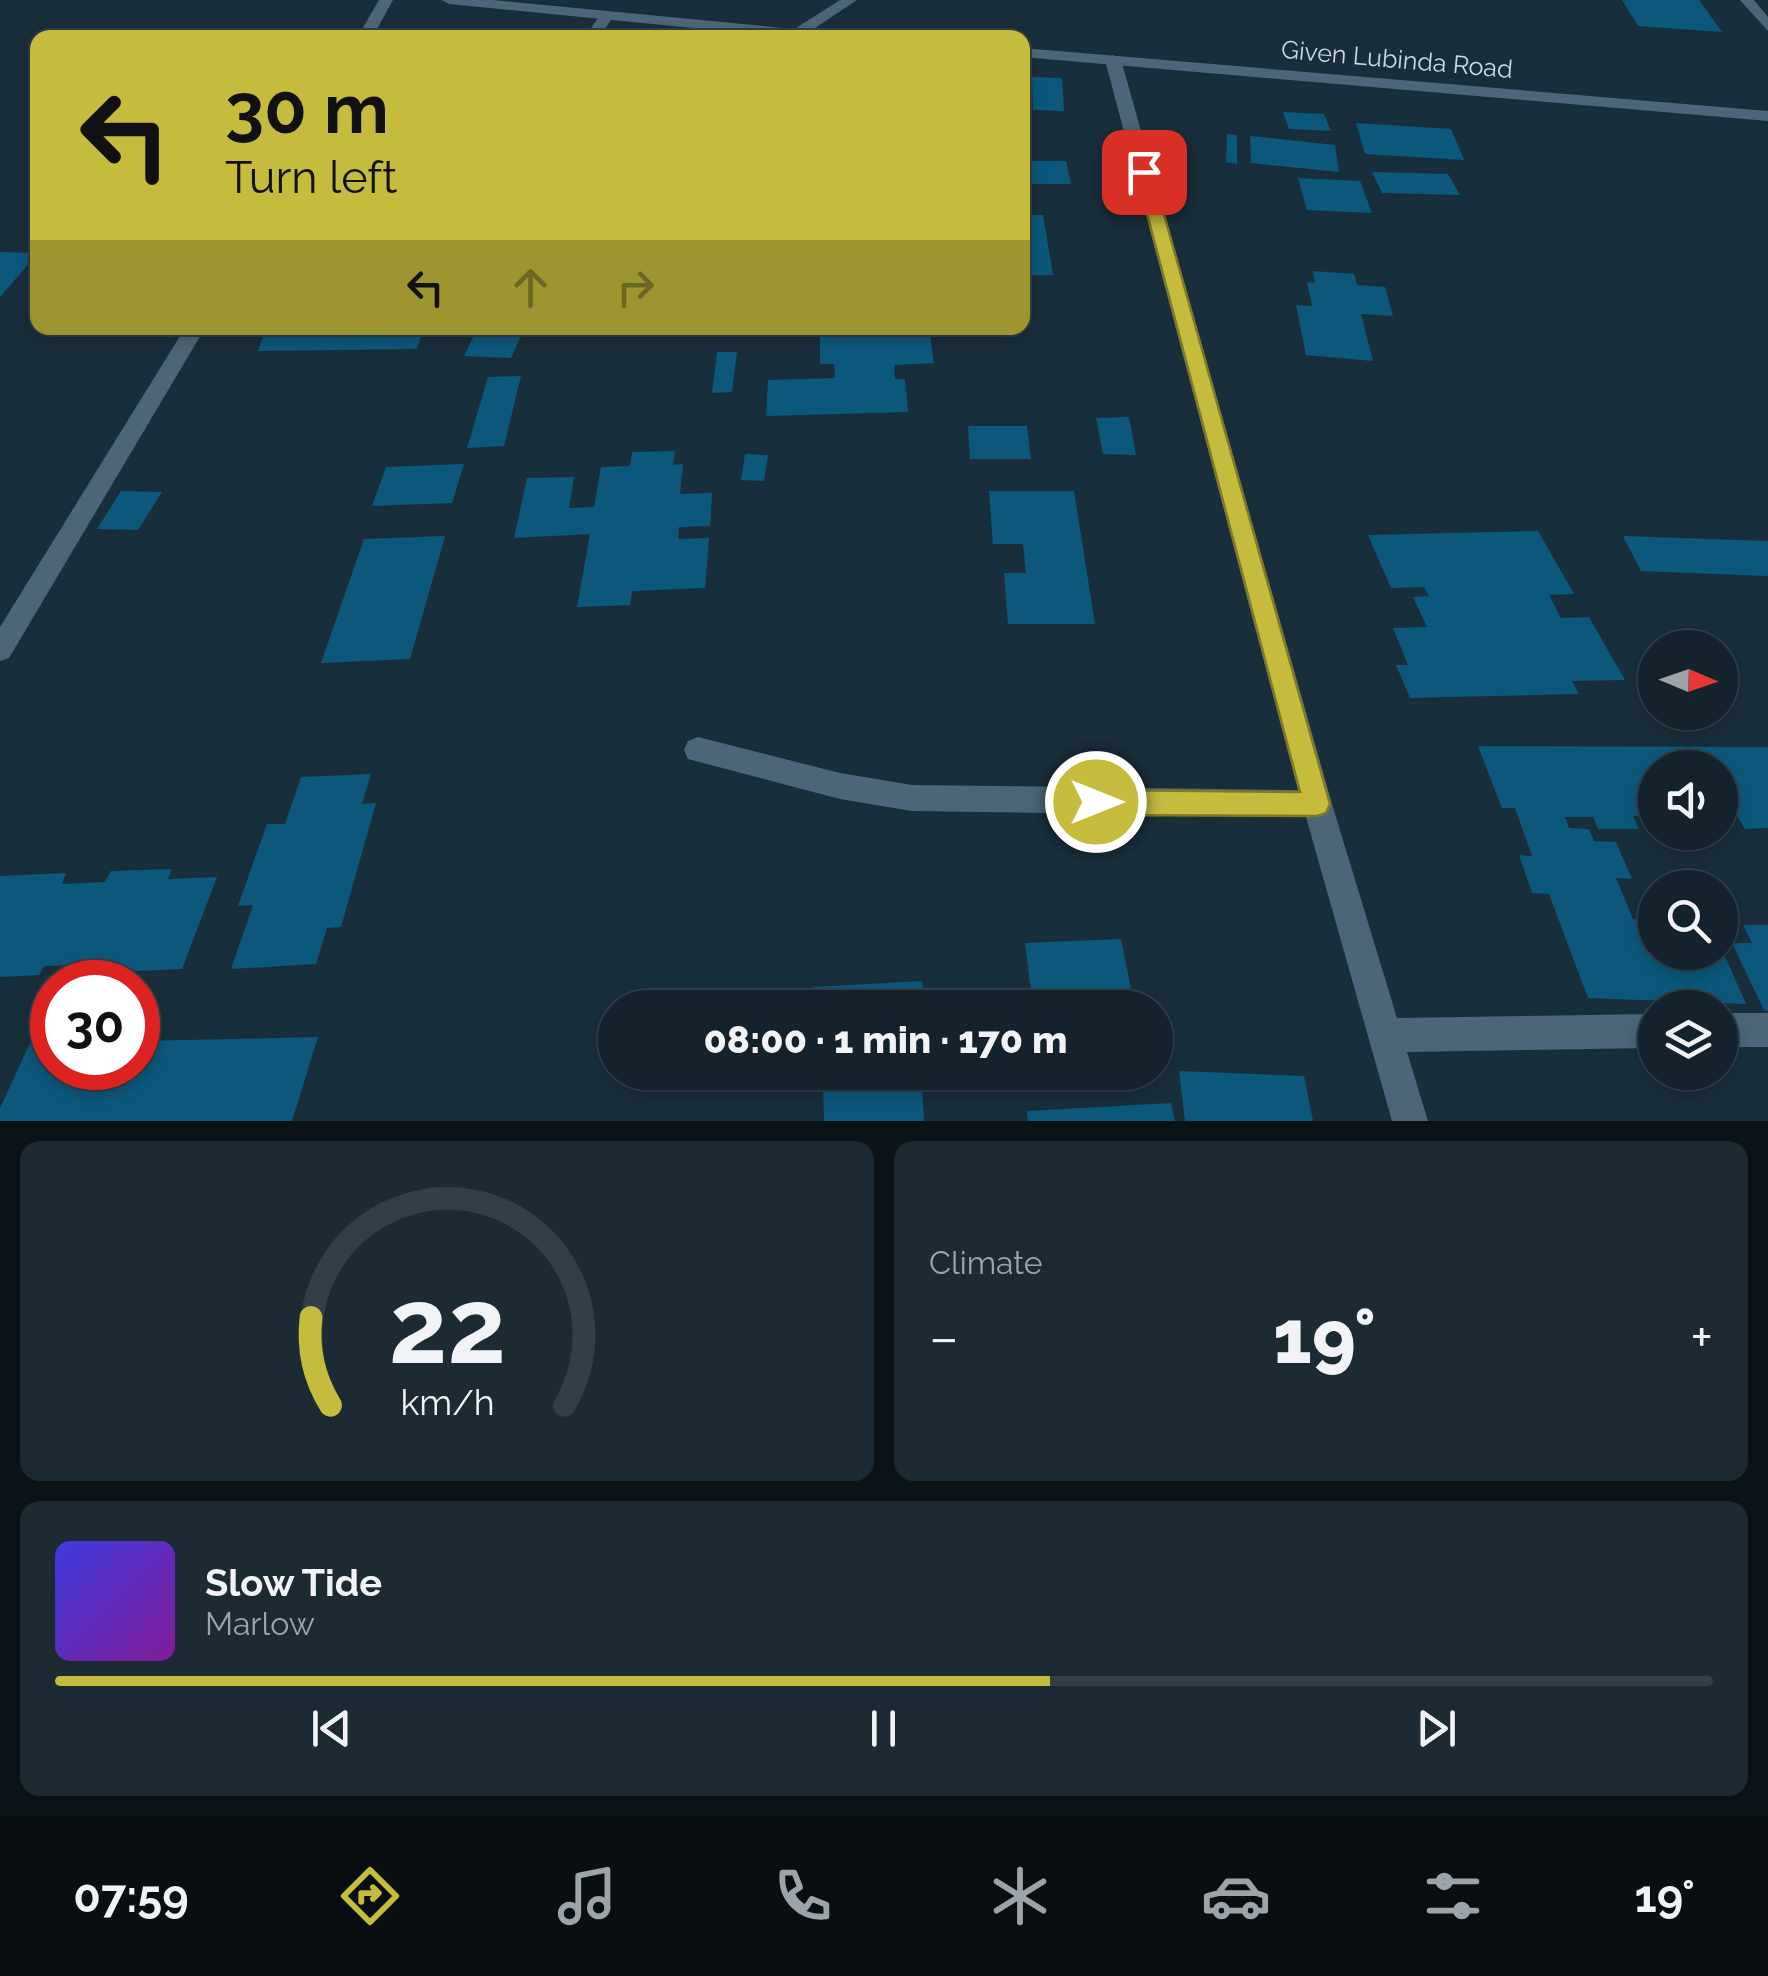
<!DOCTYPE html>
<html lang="en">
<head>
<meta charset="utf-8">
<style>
  body { margin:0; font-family:Raleway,sans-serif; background:#1c2a34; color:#f1f3f6; height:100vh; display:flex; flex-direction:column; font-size:38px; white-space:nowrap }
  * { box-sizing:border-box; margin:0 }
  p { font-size:32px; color:#9da4a9 }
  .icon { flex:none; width:55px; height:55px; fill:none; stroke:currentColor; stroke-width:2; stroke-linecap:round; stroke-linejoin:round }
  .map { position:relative; height:1121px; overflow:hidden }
  .sheet { display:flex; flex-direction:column; gap:20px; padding:20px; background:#0a1318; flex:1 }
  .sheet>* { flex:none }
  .top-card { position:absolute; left:30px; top:30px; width:1000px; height:305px; border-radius:20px; box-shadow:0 5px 15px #0003,0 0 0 2px #323f48; background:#c5bc3d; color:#111; overflow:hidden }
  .needle { width:65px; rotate:92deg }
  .fabs { position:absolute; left:1638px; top:630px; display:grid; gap:20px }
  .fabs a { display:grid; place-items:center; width:100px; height:100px; border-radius:50%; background:#13222c; box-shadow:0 5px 15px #0003,0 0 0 2px #323f48; font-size:50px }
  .speed { position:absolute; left:30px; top:960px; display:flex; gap:20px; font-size:50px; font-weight:700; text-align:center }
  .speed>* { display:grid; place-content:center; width:130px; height:130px; border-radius:50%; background:#13222c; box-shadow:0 5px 15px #0003,0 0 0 2px #323f48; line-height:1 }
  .speed .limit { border:15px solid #d22; background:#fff; color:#111 }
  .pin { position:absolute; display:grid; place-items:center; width:85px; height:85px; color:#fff; margin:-42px; border-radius:20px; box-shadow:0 5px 15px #0006 }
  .me { position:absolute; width:110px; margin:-55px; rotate:90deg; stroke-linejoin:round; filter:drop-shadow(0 0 8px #0008) }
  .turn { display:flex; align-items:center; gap:35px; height:210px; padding:0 30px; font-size:45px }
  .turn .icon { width:130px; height:130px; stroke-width:2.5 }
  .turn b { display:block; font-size:70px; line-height:85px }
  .lanes { display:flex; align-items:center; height:95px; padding:0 30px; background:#0003; justify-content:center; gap:50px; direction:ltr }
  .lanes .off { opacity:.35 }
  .big { font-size:75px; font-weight:800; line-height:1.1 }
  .sheet .tile { flex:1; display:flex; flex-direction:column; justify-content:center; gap:15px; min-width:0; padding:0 35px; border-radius:20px; background:#1c2a34 }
  .sheet .dial { align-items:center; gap:0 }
  .dial svg { height:260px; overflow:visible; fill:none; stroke:#323f48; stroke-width:7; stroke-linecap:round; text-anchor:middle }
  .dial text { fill:#f1f3f6; stroke:none }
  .song { display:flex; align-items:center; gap:30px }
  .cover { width:120px; height:120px; border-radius:15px; background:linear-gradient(135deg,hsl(240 70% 55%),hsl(290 70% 35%)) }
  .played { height:10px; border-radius:5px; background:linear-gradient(90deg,#c5bc3d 60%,#323f48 60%) }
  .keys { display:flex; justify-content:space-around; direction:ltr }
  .heat { display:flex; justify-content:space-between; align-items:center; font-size:55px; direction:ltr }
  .sheet .tiles { flex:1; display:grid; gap:20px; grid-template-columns:1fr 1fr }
  .tile:last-child { grid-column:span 2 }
  .trip { position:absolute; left:598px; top:990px; width:575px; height:100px; border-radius:50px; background:#13222c; box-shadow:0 5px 15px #0003,0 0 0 2px #323f48; font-weight:800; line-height:100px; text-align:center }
  .dock { display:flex; height:160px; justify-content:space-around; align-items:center; background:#080e12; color:#9da4a9 }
  .dock .icon { width:70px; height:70px }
  .dock .active { color:#c5bc3d }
  .dock b { font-size:45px; color:#f1f3f6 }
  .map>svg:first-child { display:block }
  .building { fill:#0c587c }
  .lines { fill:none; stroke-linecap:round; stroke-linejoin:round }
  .service { fill:#4c6677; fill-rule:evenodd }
  .minor { fill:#4c6677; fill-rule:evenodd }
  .tertiary { fill:#4c6677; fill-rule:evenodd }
  .route { fill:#c5bc3d; stroke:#807a28; stroke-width:2.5 }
  .labels { text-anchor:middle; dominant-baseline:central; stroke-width:10; stroke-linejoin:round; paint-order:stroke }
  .far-street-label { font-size:25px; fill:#cbd8e0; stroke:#192e3b }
</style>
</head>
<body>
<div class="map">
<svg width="1768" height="1121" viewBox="0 0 1768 1121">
  <rect width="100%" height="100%" fill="#192e3b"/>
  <g class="building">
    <path d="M1622,0H1699L1722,32L1638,26Z"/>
    <path d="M1032,77L1062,78L1064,111L1033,110Z"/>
    <path d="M1283,112L1324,114L1331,131L1289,129Z"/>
    <path d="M1356,123L1451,129L1464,160L1365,154Z"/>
    <path d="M1227,134L1237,135V164L1226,162Z"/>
    <path d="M1250,136L1335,145L1339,172L1251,163Z"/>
    <path d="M1022,161H1066L1071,184H1022Z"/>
    <path d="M1372,172L1448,174L1460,195L1382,193Z"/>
    <path d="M1298,178L1360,181L1372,213L1307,210Z"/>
    <path d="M1022,215H1043L1053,275H1022Z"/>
    <path d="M0,252L38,253L0,297Z"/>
    <path d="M1313,271L1354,274L1357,285L1385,287L1393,316L1361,314L1373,361L1306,355L1296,305L1312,306L1307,282L1315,283Z"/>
    <path d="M266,328H423L417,349L258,351Z"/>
    <path d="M462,328H536L535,332L523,331L511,358L464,356L475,333L459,332Z"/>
    <path d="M929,328L934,363L894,365L895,379H905L908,412L766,416L768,380L835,378L834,364H820V331Z"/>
    <path d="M717,352H737L732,392L712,393Z"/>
    <path d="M521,376L504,446L467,448L488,377Z"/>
    <path d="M1129,417L1136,455L1103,454L1096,418Z"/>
    <path d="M968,426H1027L1031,459H970Z"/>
    <path d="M675,451L673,465L683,464L680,494L712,493L710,526L679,527L678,539L709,538L705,588L632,591L630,605L577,607L590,534L514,538L527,478L574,477L569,508L594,507L601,467L630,466L632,452Z"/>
    <path d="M745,454L768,455L764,481L741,480Z"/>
    <path d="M464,464L452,503L372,506L386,467Z"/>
    <path d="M121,491L162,492L138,530L97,529Z"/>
    <path d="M989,491H1074L1095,624H1008L1004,573H1026L1023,544H993Z"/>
    <path d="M1538,531L1574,594L1549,595L1561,618L1589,617L1625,680L1572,681L1579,694L1410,698L1396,665H1408L1393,628L1427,627L1413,597L1429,596L1424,587L1391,588L1368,535Z"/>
    <path d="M445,536L410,659L321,663L364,539Z"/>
    <path d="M1623,536L1768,541V576L1641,571Z"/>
    <path d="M1478,746L1768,747V828L1745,829L1736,814H1720V768H1655V816H1633L1639,829H1598L1593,817H1565L1569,828L1589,829L1594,841L1616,842L1632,879L1616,878L1633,919L1651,920L1644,903L1655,904V952H1723L1746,1004L1588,998L1549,894L1532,893L1519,855L1532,856L1515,808H1502Z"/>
    <path d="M371,774L362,804L376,803L341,927L327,928L316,964L231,969L253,905L238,906L267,824H285L301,777Z"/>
    <path d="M172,869L168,879L217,877L182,969L68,974L72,965L44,966L39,975L0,977V876L66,873L62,884L105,882L111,871Z"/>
    <path d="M1743,925H1768V1011L1764,1010L1732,943H1752Z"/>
    <path d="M1121,939L1135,1008H1033L1025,943Z"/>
    <path d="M922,981L924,1008H813V987Z"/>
    <path d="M318,1037L292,1121H0V1108L30,1043H52V1068H138V1041Z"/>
    <path d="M1179,1071L1304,1076L1313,1121H1185Z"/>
    <path d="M814,1072H921L924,1121H824L823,1081L814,1082Z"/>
    <path d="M1171,1103L1175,1121H1028L1027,1111Z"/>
  </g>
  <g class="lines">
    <g class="service">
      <path d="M840,0H857L803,36H793V30Z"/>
      <path d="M603,11L615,14L599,38H584Z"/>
    </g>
    <g class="minor">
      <path d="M379,0H393L372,38H357Z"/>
      <path d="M1740,0H1754L1768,17V31Z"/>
      <path d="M1113,55L1121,60L1332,804L1397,1018L1655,1014V1048L1407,1052L1428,1121H1392L1306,817L912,811L840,799L688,759L684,750L688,741L698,737L840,773L912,785L1298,790L1105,60Z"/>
      <path d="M185,328H205L9,658L0,661V627Z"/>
      <rect x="1720" y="1013" width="48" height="34"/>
    </g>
    <g class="tertiary">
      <path d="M442,0H493L846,34L853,38H795L449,4Z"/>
      <path d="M1022,48L1768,111V121L1022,57Z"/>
    </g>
  </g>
  <path class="route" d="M1138,168L1152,172L1330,804L1326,813L1317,816L1096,815L1087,811L1083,802L1087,794L1096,790L1300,792L1136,172Z"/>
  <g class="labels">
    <g class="far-street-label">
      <text transform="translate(1397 59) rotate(5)">Given Lubinda Road</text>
    </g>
  </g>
</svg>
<div class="fabs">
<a><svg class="needle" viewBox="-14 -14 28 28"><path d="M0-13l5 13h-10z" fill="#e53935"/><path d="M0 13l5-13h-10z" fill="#9da4a9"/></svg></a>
<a><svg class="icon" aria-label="sound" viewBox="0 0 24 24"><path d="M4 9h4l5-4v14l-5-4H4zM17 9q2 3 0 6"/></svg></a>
<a><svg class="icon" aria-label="search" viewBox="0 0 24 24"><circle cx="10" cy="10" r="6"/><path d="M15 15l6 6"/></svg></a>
<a><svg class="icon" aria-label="layers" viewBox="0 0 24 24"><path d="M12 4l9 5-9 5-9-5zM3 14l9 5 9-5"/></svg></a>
</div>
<div class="speed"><div class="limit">30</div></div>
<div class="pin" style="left:1144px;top:172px;background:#d93025"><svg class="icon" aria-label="arrive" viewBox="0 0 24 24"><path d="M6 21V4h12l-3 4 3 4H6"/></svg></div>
<svg class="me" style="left:1096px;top:802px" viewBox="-20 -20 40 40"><circle r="17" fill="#c5bc3d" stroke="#fff" stroke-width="3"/><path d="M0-11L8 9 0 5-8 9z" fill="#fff"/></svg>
<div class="trip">08:00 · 1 min · 170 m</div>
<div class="top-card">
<div class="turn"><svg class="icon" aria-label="left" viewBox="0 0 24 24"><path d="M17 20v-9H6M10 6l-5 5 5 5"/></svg><div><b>30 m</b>Turn left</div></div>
<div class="lanes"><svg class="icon" aria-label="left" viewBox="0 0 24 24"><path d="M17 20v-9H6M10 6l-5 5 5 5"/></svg><svg class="icon off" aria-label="ahead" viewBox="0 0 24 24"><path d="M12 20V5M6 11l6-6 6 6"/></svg><svg class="icon off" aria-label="right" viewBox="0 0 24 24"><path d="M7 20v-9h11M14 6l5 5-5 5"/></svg></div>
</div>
</div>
<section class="sheet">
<div class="tiles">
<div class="tile dial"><svg viewBox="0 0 100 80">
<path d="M14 69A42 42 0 1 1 86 69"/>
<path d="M14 69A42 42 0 0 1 8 42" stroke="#c5bc3d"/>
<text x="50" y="56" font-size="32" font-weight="700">22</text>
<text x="50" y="72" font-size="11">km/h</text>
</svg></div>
<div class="tile"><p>Climate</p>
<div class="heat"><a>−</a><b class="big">19°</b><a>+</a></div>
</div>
<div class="tile">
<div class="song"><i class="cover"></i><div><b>Slow Tide</b><p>Marlow</p></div></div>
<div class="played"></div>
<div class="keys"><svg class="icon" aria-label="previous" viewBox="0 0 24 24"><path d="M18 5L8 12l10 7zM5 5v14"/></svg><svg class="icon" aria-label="pause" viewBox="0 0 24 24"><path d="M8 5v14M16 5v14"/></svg><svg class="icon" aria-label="next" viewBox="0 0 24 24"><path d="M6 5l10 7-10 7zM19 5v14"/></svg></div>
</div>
</div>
</section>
<nav class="dock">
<b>07:59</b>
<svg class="icon active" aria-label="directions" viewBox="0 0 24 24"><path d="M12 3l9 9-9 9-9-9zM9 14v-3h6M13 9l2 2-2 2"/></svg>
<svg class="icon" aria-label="music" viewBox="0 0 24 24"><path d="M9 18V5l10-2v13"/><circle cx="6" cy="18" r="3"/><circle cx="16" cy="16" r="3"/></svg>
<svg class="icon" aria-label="phone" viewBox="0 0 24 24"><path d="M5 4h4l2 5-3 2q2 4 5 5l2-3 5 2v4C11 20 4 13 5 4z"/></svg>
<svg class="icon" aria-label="climate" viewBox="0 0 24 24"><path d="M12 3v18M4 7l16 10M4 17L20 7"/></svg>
<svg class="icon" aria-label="car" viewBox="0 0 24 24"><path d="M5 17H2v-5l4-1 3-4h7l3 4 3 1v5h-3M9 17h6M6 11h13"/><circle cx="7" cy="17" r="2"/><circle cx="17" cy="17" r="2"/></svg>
<svg class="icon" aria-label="filters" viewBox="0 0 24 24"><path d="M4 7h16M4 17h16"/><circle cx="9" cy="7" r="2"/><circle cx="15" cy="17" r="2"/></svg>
<b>19°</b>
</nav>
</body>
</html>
